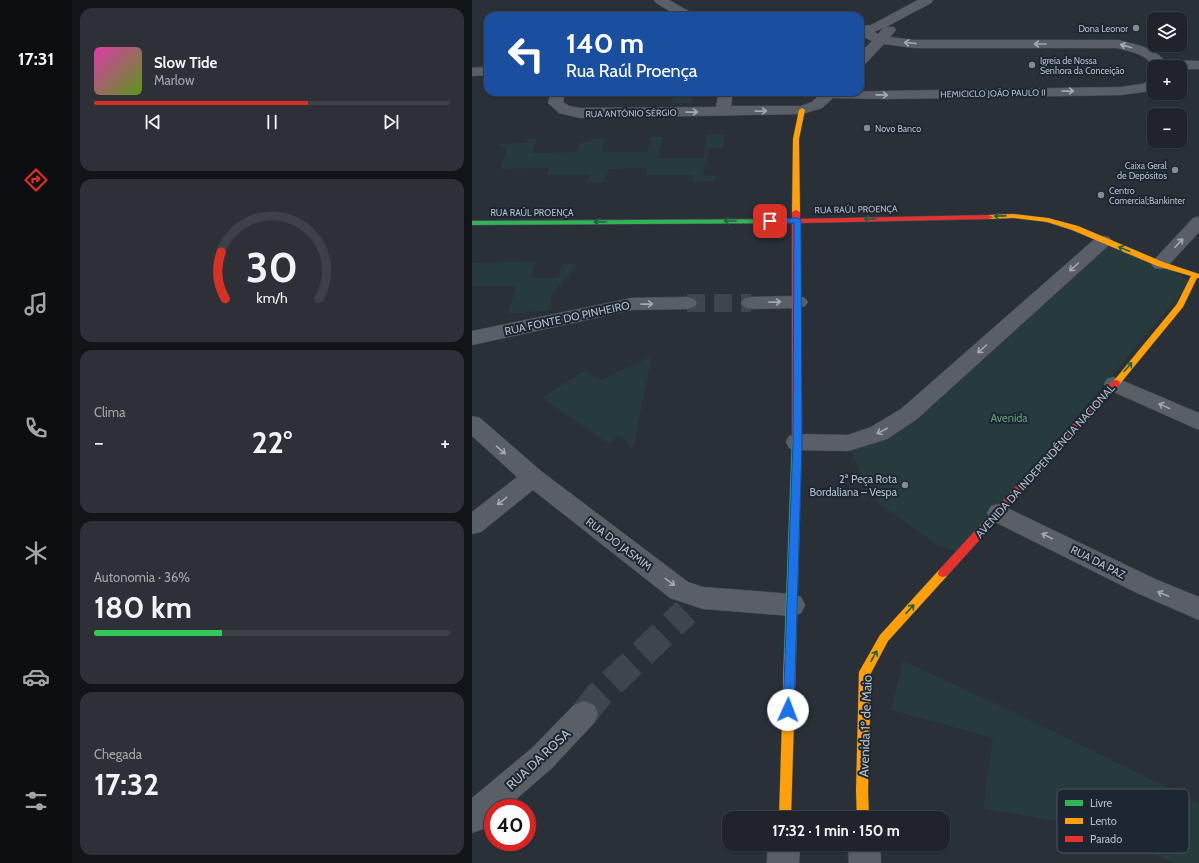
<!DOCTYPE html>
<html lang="pt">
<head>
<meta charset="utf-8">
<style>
  body { margin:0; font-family:Cabin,sans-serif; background:#2d3036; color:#f1f3f6; height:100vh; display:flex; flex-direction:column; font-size:15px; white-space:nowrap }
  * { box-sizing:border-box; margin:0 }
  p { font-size:13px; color:#a2a4a8 }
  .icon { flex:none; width:22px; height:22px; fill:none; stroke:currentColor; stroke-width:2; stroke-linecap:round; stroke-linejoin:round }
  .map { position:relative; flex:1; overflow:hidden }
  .panel { display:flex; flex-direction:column; gap:8px; padding:8px; background:#121417; width:400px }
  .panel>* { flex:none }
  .banner { position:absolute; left:12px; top:12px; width:380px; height:84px; border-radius:12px; box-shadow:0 1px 3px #0004,0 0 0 1px #3d4147; background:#1a4fa0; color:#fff; overflow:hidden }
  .tools { position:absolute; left:675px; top:12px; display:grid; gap:8px }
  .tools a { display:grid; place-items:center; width:40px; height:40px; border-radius:8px; background:#20242a; box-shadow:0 1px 3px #0004,0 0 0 1px #3d4147; font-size:20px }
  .speed { position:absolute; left:12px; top:799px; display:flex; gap:8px; font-size:20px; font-weight:700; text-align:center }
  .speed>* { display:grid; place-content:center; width:52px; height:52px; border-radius:50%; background:#20242a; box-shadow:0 1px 3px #0004,0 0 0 1px #3d4147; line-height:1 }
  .speed .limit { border:6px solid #d22; background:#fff; color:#111 }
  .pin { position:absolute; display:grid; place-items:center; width:34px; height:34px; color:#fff; margin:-17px; border-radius:8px; box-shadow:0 2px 6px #0006 }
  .me { position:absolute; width:44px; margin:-22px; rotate:2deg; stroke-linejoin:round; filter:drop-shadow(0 0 3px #0008) }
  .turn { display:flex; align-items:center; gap:14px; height:84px; padding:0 16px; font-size:18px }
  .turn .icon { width:52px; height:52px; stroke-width:2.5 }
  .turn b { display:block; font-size:28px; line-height:34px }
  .big { font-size:30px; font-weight:800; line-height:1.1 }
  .panel .card { flex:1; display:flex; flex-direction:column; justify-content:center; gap:6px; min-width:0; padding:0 14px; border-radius:12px; background:#2d3036 }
  .panel .dial { align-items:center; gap:0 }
  .dial svg { height:104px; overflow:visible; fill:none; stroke:#3d4147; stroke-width:7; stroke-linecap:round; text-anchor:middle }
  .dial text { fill:#f1f3f6; stroke:none }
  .song { display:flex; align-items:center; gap:12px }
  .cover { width:48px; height:48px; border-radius:6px; background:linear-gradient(135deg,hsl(320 70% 55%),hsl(90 70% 35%)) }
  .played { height:4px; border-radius:2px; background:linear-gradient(90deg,#d93025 60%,#3d4147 60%) }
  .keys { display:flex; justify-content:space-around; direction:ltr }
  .heat { display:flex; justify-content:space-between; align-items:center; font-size:22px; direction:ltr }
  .charge { height:6px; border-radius:3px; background:linear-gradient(90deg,#34c759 36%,#3d4147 0) }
  .trip { position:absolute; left:250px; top:811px; width:228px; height:40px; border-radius:12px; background:#20242a; box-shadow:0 1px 3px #0004,0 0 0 1px #3d4147; font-weight:800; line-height:40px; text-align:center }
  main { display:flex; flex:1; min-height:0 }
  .menu { display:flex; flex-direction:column; width:72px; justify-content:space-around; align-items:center; background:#0d0e11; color:#a2a4a8 }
  .menu .icon { width:28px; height:28px }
  .menu .selected { color:#d93025 }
  .menu b { font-size:18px; color:#f1f3f6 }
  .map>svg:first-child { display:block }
  .green { fill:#273a3e }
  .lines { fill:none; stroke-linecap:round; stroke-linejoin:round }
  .street-tunnel-far1 { stroke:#3f454e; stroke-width:18; stroke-dasharray:18 9; stroke-linecap:butt }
  .street-tunnel { stroke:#3f454e; stroke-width:28; stroke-dasharray:28 14; stroke-linecap:butt }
  .street-casing { stroke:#484c55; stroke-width:1 }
  .fast-casing { stroke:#484c55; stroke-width:1 }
  .slow-casing { stroke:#484c55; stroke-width:1 }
  .jam-casing { stroke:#484c55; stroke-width:1 }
  .street { fill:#5a5e66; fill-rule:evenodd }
  .fast { fill:#30b455; fill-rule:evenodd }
  .slow { fill:#ff9f0a; fill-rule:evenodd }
  .jam { fill:#e5322d; fill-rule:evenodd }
  .oneway { stroke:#a2a9b5 }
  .oneway2 { stroke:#255f41 }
  .route { fill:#1a73e8; stroke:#114b97 }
  .poi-dot { fill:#848b96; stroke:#1d2633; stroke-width:1.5 }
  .labels { text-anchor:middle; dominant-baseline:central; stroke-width:4; stroke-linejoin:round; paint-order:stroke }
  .far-poi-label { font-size:9px; fill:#b4bcc9; stroke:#1d2633; text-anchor:start }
  .far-street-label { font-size:9px; fill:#b4bcc9; stroke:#1d2633 }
  .street-label { font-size:11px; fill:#b4bcc9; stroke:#1d2633 }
  .park-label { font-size:11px; fill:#6b9a76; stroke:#1d2633 }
  .poi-label { font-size:11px; fill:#b4bcc9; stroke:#1d2633; text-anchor:end }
  .near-street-label { font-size:13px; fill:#b4bcc9; stroke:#1d2633 }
  .key { fill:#1d2633; stroke:#4a5360; stroke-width:1 }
  .key-label { font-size:11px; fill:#b4bcc9 }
</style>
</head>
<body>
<main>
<nav class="menu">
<b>17:31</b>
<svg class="icon selected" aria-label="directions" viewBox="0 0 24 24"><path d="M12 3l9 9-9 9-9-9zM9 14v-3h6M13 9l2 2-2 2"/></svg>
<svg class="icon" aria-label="music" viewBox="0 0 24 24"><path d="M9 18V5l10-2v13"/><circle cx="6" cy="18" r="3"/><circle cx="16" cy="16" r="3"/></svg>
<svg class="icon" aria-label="phone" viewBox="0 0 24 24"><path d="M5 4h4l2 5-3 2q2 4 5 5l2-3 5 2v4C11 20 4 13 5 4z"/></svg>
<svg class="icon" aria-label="climate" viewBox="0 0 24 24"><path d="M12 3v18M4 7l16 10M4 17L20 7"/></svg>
<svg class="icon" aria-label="car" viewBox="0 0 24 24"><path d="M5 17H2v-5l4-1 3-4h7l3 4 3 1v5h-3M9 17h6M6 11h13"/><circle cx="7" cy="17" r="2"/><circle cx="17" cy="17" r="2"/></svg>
<svg class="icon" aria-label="filters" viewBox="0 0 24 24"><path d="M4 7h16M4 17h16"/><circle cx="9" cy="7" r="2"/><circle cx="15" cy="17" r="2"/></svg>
</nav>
<section class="panel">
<div class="card">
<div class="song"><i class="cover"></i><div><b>Slow Tide</b><p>Marlow</p></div></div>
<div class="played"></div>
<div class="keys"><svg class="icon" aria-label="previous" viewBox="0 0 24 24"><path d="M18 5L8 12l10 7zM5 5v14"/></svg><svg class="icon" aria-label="pause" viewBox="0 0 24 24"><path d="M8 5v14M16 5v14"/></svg><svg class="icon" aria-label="next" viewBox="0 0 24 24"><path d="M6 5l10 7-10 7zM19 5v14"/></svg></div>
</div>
<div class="card dial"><svg viewBox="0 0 100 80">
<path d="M14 69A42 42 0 1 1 86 69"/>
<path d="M14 69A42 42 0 0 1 11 33" stroke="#d93025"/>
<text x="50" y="56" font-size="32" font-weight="700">30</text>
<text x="50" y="72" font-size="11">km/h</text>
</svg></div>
<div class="card"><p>Clima</p>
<div class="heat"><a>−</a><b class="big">22°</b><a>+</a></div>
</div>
<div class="card"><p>Autonomia · 36%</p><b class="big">180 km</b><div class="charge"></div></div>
<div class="card"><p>Chegada</p><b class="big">17:32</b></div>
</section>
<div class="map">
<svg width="727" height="863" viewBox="0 0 727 863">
  <rect width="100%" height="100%" fill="#2a3038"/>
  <g class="green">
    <path d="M203,92H222L219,103H200Z"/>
    <path d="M235,134H254L251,148L236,149L231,175L244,176L243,181L220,182L221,175H174L175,168L136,169L133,182L116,183L118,174L75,175L77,168L28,169L35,150L24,144L55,143V139H65L60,153L104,152L108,142H118L120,139L133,138L130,152H175L179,137H191L186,158H232Z"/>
    <path d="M631,241L688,264L719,282L489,553L467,546L397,496L376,443L407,433Z"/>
    <path d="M64,261L59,278H86L90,264H104L103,269L80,294L78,310L36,314L44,286H0V263Z"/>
    <path d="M180,356L161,448L147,435L137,444L70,398L113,370L129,380Z"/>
    <path d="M431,661L533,708L727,803V863H705L588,822L511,808L521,738L419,710Z"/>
  </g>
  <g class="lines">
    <path class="street-tunnel-far1" d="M215,303H279"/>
    <path class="street-tunnel" d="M112,714L126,696L214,612"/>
    <g class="street-casing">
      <g id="street">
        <path d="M182,0H197L220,13L221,16H206L184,3Z"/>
        <path d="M446,0H461L459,3L414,27H422L424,30L418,37L442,40H646C662,44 681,47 692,60L727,61V69H708V67H682V68C675,54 660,52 645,48H442L412,44L393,64L388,65V53L400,41L388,35V26L399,25ZM411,28L406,34L402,32Z"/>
        <path d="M16,67V75L0,76V68Z"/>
        <path d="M682,79V89L679,91L649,95L418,99L361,98L350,108L330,114L108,118L87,113L76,103L79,92H93L91,102L97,106L108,108L244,107L247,92H261L259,106H329L340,102L350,92L649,87L670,84Z"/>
        <path d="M727,217V232L694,268L688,269L682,268L679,264L682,260L721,218Z"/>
        <path d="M631,236L637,237L640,241L637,245L445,419L415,439L376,451L325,450L317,448L314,442L317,436L325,434L376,435L399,427L429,409L625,237Z"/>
        <path d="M326,296L333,298L336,302L333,306L326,308L279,309L272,307L269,303L272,299L279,297Z"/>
        <path d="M215,297L222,299L225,303L222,307L215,309L160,310L0,345V331L160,298Z"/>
        <path d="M642,377L727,413V430L635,389L632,384L635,379Z"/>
        <path d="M0,416L8,418L69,471L216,582L231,587L320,594L329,597L333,605L329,613L320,616L231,609L198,598L61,490L9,532L0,534V512L45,477L0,436Z"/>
        <path d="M527,504L683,579L727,597V620L665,593L519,520L515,513L519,506Z"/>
        <path d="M112,701L122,705L126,714L122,723L80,768L34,808H21V820L11,829L0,833V798L60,748L102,705Z"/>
        <path d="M296,844H328L327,863H295Z"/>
        <path d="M376,844H408L409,863H377Z"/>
      </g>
    </g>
    <g class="fast-casing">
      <g id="fast">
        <path d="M317,219L321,221L320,223L0,225V221Z"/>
        <path d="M325,435L330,438L324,655L322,658L318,660L314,658L312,655L320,438Z"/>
      </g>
    </g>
    <g class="slow-casing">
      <g id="slow">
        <path d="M330,108L333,110L327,139L328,212L324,214L320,212L321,139L327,110Z"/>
        <path d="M541,214L576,218L606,226L691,262L727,274V278H725L711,307L647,385H641L640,383L705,304L719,276L685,266L600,230L575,222L541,218L517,219L513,217L517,215Z"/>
        <path d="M471,569L475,570L476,573L475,576L416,641L399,673L396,791L397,818H385L384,791L387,672L408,635L467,570Z"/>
        <path d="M318,650L322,652L324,655L319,818H307L312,655L314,652Z"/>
      </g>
    </g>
    <g class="jam-casing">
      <g id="jam">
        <path d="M324,210L328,212V219L517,215L521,217L517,219L328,223L330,438L325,441L320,438V223H314L313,221L314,219H320V212Z"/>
        <path d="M644,380L647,381L648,383L647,385L475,576L471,577L467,576L466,573L467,570L641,381Z"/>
      </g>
    </g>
    <use href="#street" class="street"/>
    <use href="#fast" class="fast"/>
    <use href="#slow" class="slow"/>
    <use href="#jam" class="jam"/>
  </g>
  <defs><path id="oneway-shaft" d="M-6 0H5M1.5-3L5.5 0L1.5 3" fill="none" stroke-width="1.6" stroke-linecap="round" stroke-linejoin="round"/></defs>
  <g class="oneway">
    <use href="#oneway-shaft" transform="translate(438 43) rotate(-175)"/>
    <use href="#oneway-shaft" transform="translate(568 44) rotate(180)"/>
    <use href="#oneway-shaft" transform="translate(654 46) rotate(-164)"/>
    <use href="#oneway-shaft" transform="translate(596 91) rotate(-1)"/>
    <use href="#oneway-shaft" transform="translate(410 95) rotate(1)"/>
    <use href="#oneway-shaft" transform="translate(289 111) rotate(-1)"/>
    <use href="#oneway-shaft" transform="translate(220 112) rotate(-1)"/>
    <use href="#oneway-shaft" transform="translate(707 243) rotate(-47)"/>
    <use href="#oneway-shaft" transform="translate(602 267) rotate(138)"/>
    <use href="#oneway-shaft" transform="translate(303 302) rotate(-1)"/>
    <use href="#oneway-shaft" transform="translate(175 304) rotate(-1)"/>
    <use href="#oneway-shaft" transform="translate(510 349) rotate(138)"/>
    <use href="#oneway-shaft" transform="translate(692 406) rotate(-155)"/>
    <use href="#oneway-shaft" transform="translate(410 431) rotate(152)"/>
    <use href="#oneway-shaft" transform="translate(29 450) rotate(41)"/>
    <use href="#oneway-shaft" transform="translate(30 501) rotate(142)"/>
    <use href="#oneway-shaft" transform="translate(575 536) rotate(-153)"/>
    <use href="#oneway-shaft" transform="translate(198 582) rotate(37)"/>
    <use href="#oneway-shaft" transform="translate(691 594) rotate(-157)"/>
  </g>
  <g class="oneway2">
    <use href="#oneway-shaft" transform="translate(528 216) rotate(179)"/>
    <use href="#oneway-shaft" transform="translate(398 219) rotate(179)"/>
    <use href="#oneway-shaft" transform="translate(258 221) rotate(180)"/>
    <use href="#oneway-shaft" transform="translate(128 222) rotate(180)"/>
    <use href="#oneway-shaft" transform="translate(652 249) rotate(-158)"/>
    <use href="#oneway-shaft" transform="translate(656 367) rotate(-50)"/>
    <use href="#oneway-shaft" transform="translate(438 609) rotate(-48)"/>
    <use href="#oneway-shaft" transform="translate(402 656) rotate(-61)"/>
  </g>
  <path class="route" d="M325,218L329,220L330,442L322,710L321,714L316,715L312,714L311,710L321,442L322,223H298L294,221L298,219Z"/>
  <g class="poi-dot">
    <circle cx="664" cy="28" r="4"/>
    <circle cx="560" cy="65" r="4"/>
    <circle cx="395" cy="128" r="4"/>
    <circle cx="703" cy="170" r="4"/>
    <circle cx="629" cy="195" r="4"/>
    <circle cx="433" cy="485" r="4"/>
  </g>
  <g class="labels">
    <g class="far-poi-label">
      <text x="656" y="28" text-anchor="end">Dona Leonor</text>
      <text x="568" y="60">Igreja de Nossa<tspan x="568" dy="10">Senhora da Conceição</tspan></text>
      <text x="403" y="128">Novo Banco</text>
      <text x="695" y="165" text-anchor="end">Caixa Geral<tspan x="695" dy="10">de Depósitos</tspan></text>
      <text x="637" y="190">Centro<tspan x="637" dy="10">Comercial;Bankinter</tspan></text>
    </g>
    <g class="far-street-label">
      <text transform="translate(521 93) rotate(-1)">HEMICICLO JOÃO PAULO II</text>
      <text transform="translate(159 113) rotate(-1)">RUA ANTÓNIO SÉRGIO</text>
      <text transform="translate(384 209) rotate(-1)">RUA RAÚL PROENÇA</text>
      <text x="60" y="212">RUA RAÚL PROENÇA</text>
    </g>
    <g class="street-label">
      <text transform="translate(95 318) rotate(-12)">RUA FONTE DO PINHEIRO</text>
      <text transform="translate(573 461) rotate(-48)">AVENIDA DA INDEPENDÊNCIA NACIONAL</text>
      <text transform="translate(147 544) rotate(37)">RUA DO JASMIM</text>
      <text transform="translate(626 562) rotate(27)">RUA DA PAZ</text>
    </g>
    <g class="park-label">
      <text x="537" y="418">Avenida</text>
    </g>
    <g class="poi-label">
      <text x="425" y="479">2ª Peça Rota<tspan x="425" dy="13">Bordaliana – Vespa</tspan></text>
    </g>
    <g class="near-street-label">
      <text transform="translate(393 726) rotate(-88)">Avenida 1º de Maio</text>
      <text transform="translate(66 759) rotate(-43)">RUA DA ROSA</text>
    </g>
  </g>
  <rect x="585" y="789" width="132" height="64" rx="6" class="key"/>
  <rect x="593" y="800" width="18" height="6" fill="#30b455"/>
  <rect x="593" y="818" width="18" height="6" fill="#ff9f0a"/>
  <rect x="593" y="836" width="18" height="6" fill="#e5322d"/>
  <g class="key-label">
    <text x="618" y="807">Livre</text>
    <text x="618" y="825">Lento</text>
    <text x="618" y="843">Parado</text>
  </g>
</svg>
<div class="tools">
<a><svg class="icon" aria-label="layers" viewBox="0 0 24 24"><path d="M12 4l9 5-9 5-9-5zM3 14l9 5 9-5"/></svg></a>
<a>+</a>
<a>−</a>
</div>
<div class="speed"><div class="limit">40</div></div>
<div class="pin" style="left:298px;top:221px;background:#d93025"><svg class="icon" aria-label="arrive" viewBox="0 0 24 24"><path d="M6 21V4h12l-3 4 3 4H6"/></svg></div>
<svg class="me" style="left:316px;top:710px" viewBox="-20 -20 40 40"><circle r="19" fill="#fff"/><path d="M0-13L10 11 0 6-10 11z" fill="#1a73e8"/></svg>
<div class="trip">17:32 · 1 min · 150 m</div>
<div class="banner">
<div class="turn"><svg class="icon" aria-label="left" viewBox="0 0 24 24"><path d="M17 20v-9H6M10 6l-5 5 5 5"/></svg><div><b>140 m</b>Rua Raúl Proença</div></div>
</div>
</div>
</main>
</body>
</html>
